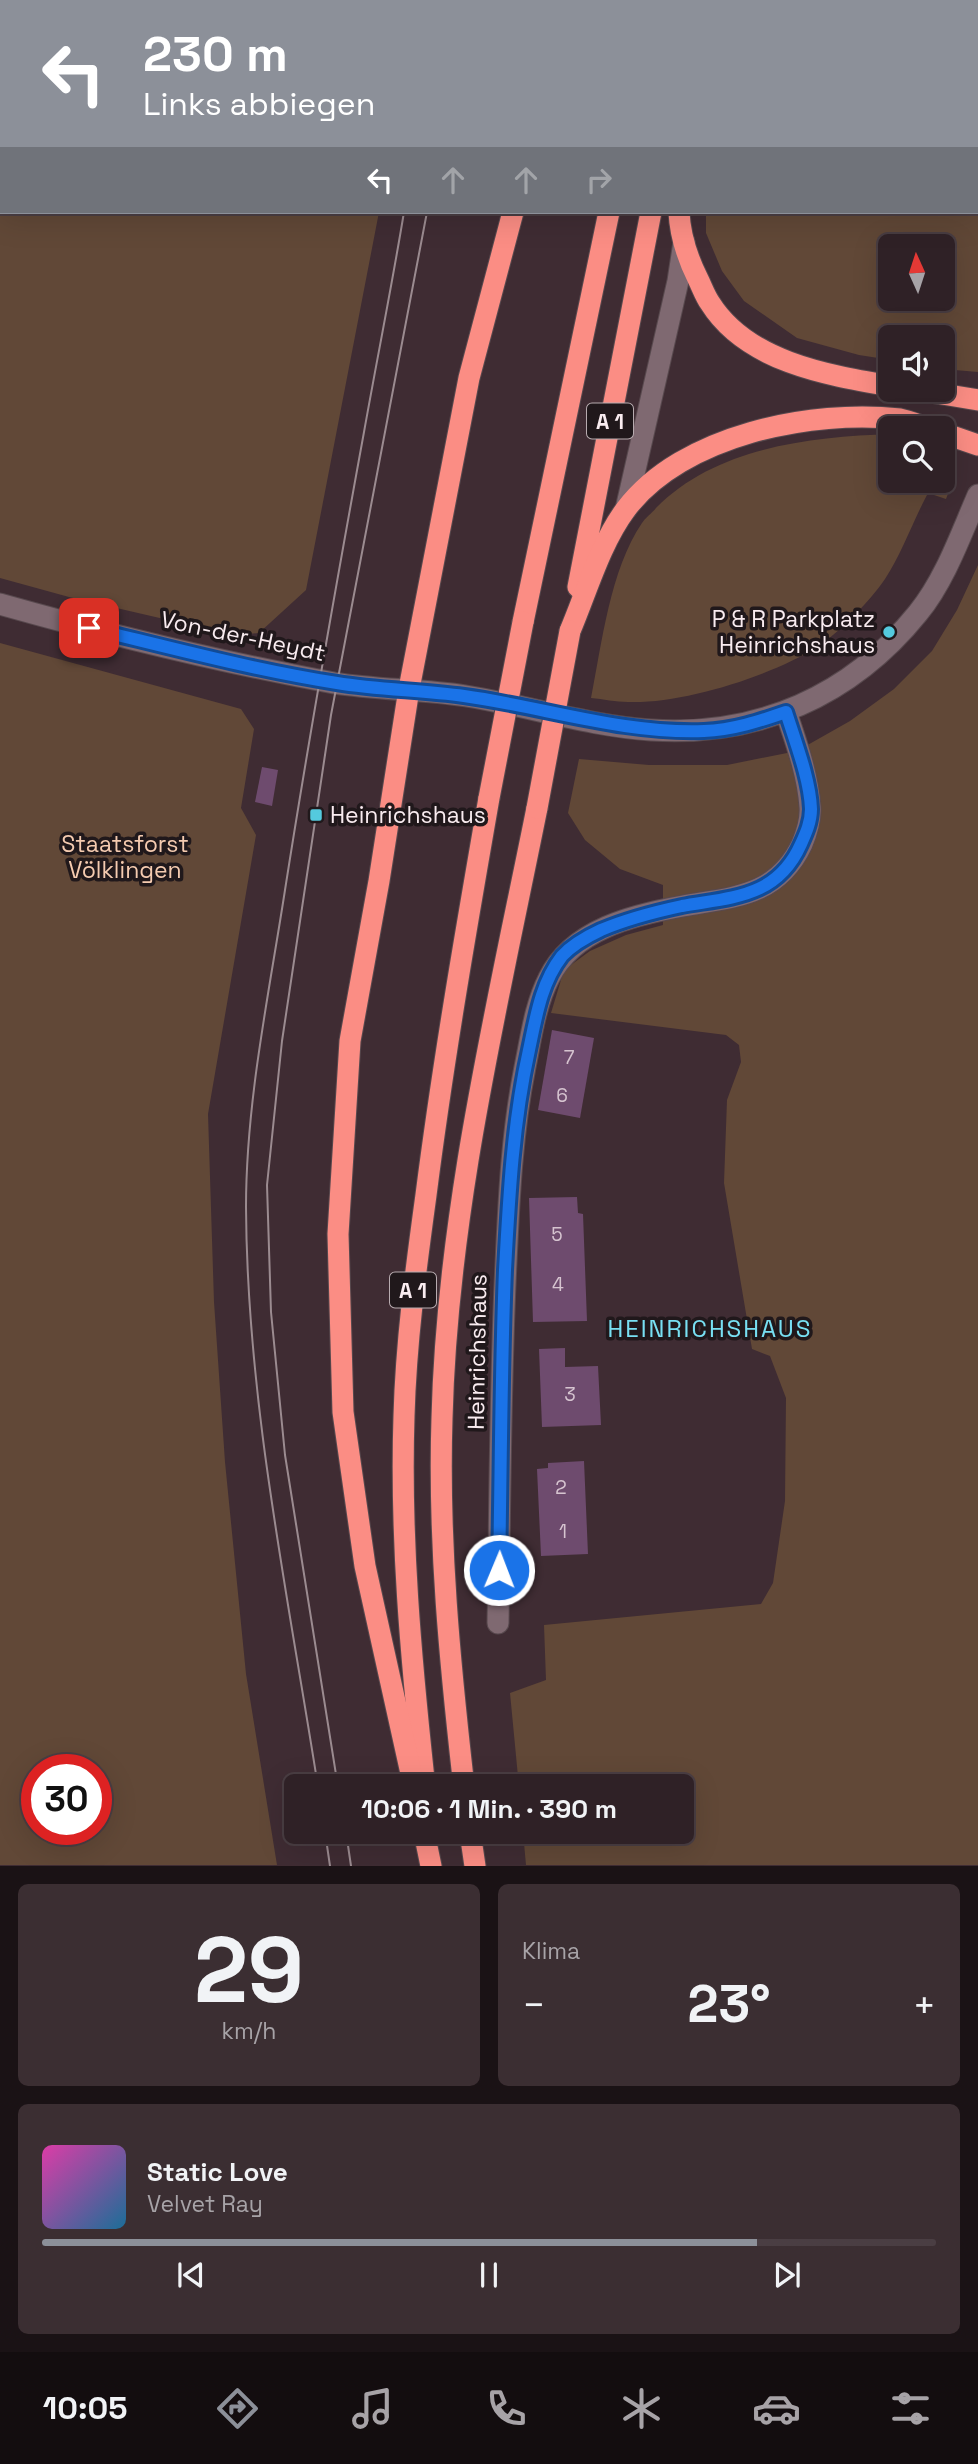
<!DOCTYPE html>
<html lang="de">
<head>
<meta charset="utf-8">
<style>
  body { margin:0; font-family:"Space Grotesk",sans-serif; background:#3b2e32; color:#f1f3f6; height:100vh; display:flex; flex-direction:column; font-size:26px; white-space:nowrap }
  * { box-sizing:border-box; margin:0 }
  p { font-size:23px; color:#a7a3a7 }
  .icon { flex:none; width:38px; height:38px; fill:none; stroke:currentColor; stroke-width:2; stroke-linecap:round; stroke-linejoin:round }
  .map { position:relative; height:1866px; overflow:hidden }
  .details { display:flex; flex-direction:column; gap:18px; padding:18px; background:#1a1215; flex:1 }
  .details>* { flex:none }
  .banner { position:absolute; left:0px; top:0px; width:978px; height:214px; box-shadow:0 7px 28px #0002,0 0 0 2px #4a3e43; background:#8c9099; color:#fff; overflow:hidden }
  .needle { width:46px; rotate:357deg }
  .buttons { position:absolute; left:878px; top:234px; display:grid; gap:14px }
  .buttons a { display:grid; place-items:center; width:77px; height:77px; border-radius:10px; background:#2f2126; box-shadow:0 7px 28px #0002,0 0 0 2px #4a3e43; font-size:35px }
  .speed { position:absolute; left:21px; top:1754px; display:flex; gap:14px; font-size:35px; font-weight:700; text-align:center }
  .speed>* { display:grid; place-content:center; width:91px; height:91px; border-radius:50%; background:#2f2126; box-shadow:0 7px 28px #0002,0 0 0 2px #4a3e43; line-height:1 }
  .speed .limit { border:10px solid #d22; background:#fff; color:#111 }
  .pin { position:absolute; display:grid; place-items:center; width:60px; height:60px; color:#fff; margin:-30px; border-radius:14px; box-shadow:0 4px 10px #0006 }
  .me { position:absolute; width:77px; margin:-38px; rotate:1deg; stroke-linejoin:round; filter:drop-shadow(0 0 5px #0008) }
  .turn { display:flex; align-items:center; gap:24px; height:147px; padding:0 28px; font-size:32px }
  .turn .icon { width:91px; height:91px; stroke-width:2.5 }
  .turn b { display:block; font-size:49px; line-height:60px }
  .lanes { display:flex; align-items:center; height:66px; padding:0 28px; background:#0003; justify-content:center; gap:35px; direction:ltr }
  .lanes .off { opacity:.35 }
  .big { font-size:52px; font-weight:700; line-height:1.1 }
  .details .tile { flex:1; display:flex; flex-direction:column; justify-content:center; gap:10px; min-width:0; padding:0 24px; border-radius:10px; background:#3b2e32 }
  .details .dial { align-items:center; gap:0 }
  .dial b { font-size:91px; line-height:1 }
  .song { display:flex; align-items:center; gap:21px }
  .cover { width:84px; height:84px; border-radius:10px; background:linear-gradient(135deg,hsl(320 70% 55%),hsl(200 70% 35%)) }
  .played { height:7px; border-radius:4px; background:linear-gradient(90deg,#8c9099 80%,#4a3e43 80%) }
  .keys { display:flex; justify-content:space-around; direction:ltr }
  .heat { display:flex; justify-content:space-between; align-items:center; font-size:38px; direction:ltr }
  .details .tiles { flex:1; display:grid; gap:18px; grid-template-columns:1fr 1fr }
  .tile:last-child { grid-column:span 2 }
  .trip { position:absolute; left:284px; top:1774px; width:410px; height:70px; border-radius:10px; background:#2f2126; box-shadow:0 7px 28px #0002,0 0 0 2px #4a3e43; font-weight:700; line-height:70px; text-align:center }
  .dock { display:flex; height:112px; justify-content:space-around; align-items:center; background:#130d0f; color:#a7a3a7 }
  .dock .icon { width:49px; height:49px }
  .dock .selected { color:#8c9099 }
  .dock b { font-size:32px; color:#f1f3f6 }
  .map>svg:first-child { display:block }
  .green { fill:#614837; fill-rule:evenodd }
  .building { fill:#6e4b6e }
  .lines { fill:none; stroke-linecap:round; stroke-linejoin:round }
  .minor-casing { stroke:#58494e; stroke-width:23 }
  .highway-casing { stroke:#58494e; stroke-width:23 }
  .minor { stroke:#7f6971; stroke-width:21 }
  .highway { stroke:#fb8d84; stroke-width:21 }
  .tram { stroke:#9b8b90; stroke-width:2 }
  .highway-bridge-casing { stroke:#58494e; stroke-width:23; stroke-linecap:butt }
  .highway-bridge { stroke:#fb8d84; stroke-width:21 }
  .route-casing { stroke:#114b97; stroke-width:18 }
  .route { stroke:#1a73e8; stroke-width:12 }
  .poi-dot { fill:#54cade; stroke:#20181b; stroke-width:2.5 }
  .labels { text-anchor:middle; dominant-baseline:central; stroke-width:7; stroke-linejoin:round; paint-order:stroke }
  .number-label { font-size:19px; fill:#d6c4d0 }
  .shield { fill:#20181b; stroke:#b8acb0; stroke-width:2 }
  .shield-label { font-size:21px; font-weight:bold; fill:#f9ecf0 }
  .poi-label { font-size:23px; fill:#f9ecf0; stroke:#20181b; text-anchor:end }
  .street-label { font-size:23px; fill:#f9ecf0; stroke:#20181b }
  .park-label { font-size:23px; fill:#f5cbb0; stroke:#20181b }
  .neighbourhood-label { font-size:24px; letter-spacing:2px; fill:#78e0f3; stroke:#20181b }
</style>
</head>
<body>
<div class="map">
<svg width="978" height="1866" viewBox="0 0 978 1866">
  <rect width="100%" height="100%" fill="#3f2c33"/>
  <g class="green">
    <path d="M0,0H416L2,2V212H379L306,590L259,633L233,635L69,597L0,578Z"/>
    <path d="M733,0H978V372L943,369V338H891V360L859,355L797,338L744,301L722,271L706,233V212H976V2H733ZM891,247H943V299H891Z"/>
    <path d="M891,434V481H943V452C961,466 953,481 946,499L928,493C913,521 902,553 885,579C870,601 839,633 817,647C771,676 683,704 628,702C616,702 603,699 591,698C602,643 610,570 642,523C645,518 652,513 656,508C716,447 810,437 891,434Z"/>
    <path d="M978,565V1865H526L523,1832H681V1787H519L510,1693L546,1680L544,1625L761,1604L773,1583L785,1501L786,1398L770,1356L752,1349L724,1183L727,1100L741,1062L739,1045L726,1035L551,1013L564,970L590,951L626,935L663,925V885L620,869L585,840L568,813L579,759L649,765H727L797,751L850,721L894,689L932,651L957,610Z"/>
    <path d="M0,643L241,709L254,729L241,808L256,835L208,1114L214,1302L225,1462L246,1674L277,1865H0ZM96,1769V1829H37V1769Z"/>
  </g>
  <g class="building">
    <path d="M262,767L278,770L272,806L255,802Z"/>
    <path d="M552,1030L594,1038L580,1118L538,1110Z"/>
    <path d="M577,1197L578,1213L583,1214L587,1321L533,1322L529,1198Z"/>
    <path d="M565,1348V1367L598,1366L601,1425L542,1427L539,1349Z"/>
    <path d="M584,1461L588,1554L541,1556L537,1469L548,1468V1463Z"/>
  </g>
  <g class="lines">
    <g class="minor-casing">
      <g id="minor">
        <path d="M626,509L678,281L684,242"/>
        <path d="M0,604C110,635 221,662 334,683C377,690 422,689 466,696C528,706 589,726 651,730C758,737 851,696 918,613C945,580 961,534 978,495"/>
        <path d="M498,1623C500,1503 500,1383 506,1263C509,1197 512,1132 525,1067C531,1038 535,1005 549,978C573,929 633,915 683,906C733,897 777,897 802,844C807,832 811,820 810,807C808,775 796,742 786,712"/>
      </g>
    </g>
    <g class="highway-casing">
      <g id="highway">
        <path d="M573,2V0"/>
        <path d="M650,2L651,0"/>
        <path d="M692,2L693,0"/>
        <path d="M679,212C680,234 688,259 698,279C702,287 705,296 710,303C747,362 827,375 891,386"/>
        <path d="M918,390L978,400"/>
        <path d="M943,433L978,445"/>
        <path d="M578,587L651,212"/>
        <path d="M523,622L609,212"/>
        <path d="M570,631C587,591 600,544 626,509C682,435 812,409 900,419C910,421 921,426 931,429"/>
        <path d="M424,1779C411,1658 400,1538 404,1416C406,1342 416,1268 426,1195C443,1062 466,930 489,798"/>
        <path d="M414,1787L365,1566L343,1412L338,1234L350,1041L379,881L409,689L469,378L513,212"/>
        <path d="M464,1787C450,1664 438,1542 442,1418C447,1214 497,1007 537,808"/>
        <path d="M424,1832L431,1866"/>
        <path d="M470,1832L475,1866"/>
      </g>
    </g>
    <use href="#minor" class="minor"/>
    <use href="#highway" class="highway"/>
    <g class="tram">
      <path d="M440,2V0"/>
      <path d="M466,2V0"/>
      <path d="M318,1787C288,1595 247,1402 246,1207C246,1101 269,994 285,890C309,737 336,585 364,432C377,359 392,285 404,212"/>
      <path d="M338,1787L285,1455L271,1312L267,1185L282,1041L331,715L427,212"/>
      <path d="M325,1832L330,1866"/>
      <path d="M346,1832L351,1866"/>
    </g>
    <g class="highway-bridge-casing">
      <g id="highway-bridge">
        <path d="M489,798L523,622"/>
        <path d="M537,808L570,631"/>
      </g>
    </g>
    <use href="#highway-bridge" class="highway-bridge"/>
  </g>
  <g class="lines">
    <g class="route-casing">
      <path id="route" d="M89,628C172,648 254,670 337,683C379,690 422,690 464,696C544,707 622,734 704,731C733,730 760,721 786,712C795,741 810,779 811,809C811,822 806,833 801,844C777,898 732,897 682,906C654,912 627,919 601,930C586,937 573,944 562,956C541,983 536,1017 529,1050C513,1122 509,1196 505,1270C501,1370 501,1470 499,1570"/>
    </g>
    <use href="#route" class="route"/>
  </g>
  <g class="poi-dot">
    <circle cx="889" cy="632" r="7"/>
    <rect x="309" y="808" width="14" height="14" rx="3.5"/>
  </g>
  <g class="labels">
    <g class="number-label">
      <text x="569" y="1057">7</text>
      <text x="562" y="1095">6</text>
      <text x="557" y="1234">5</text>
      <text x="558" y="1284">4</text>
      <text x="570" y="1394">3</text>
      <text x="561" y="1487">2</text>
      <text x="563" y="1531">1</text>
    </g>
    <g class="shield">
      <rect x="587" y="403.5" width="46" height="35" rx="5"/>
      <rect x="390" y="1272.5" width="46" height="35" rx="5"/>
    </g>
    <g class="shield-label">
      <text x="610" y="421">A 1</text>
      <text x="413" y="1290">A 1</text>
    </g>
    <g class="poi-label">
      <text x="875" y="619">P &amp; R Parkplatz<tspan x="875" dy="26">Heinrichshaus</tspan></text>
      <text x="330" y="815" text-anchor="start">Heinrichshaus</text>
    </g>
    <g class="street-label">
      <text transform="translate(243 636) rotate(12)">Von-der-Heydt</text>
      <text transform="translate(477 1352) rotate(-89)">Heinrichshaus</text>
    </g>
    <g class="park-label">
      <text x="125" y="844">Staatsforst<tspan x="125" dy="26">Völklingen</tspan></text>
    </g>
    <g class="neighbourhood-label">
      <text x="710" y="1328">HEINRICHSHAUS</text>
    </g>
  </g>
</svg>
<div class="buttons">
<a><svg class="needle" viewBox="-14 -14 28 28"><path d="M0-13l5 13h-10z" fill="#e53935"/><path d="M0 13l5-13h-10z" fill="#a7a3a7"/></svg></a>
<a><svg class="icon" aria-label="sound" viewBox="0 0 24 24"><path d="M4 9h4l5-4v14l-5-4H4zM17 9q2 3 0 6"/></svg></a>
<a><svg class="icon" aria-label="search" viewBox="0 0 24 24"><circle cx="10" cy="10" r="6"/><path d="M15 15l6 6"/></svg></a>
</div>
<div class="speed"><div class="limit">30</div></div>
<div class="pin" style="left:89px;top:628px;background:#d93025"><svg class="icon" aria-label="arrive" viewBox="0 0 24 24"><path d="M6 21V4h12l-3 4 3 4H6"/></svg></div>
<svg class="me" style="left:499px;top:1570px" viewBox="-20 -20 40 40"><circle r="17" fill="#1a73e8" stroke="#fff" stroke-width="3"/><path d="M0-11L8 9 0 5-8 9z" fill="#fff"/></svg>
<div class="trip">10:06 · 1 Min. · 390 m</div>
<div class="banner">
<div class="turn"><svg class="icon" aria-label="left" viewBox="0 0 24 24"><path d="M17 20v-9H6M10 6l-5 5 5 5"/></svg><div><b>230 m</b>Links abbiegen</div></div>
<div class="lanes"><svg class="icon" aria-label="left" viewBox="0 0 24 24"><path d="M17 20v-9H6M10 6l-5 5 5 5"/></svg><svg class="icon off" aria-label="ahead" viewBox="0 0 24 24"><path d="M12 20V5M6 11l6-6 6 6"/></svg><svg class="icon off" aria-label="ahead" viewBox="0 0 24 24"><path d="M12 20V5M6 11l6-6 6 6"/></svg><svg class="icon off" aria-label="right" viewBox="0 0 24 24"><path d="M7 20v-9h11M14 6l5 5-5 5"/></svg></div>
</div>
</div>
<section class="details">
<div class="tiles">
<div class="tile dial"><b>29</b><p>km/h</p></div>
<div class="tile"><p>Klima</p>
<div class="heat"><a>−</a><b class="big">23°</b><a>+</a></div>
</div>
<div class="tile">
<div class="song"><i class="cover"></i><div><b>Static Love</b><p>Velvet Ray</p></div></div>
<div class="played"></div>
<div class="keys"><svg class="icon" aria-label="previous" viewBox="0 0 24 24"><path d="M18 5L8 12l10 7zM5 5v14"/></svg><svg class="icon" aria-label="pause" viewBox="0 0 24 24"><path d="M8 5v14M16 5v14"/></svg><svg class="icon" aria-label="next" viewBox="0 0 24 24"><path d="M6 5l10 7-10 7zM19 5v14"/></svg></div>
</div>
</div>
</section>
<nav class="dock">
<b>10:05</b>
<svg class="icon selected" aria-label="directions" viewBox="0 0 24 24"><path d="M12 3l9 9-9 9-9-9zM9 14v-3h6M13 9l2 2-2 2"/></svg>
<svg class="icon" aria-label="music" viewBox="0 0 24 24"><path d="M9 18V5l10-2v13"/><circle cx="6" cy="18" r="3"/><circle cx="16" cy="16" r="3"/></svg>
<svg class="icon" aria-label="phone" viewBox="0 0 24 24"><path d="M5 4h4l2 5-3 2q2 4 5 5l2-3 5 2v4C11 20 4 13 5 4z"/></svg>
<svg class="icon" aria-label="climate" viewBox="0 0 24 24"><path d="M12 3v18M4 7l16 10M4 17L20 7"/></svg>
<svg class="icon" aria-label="car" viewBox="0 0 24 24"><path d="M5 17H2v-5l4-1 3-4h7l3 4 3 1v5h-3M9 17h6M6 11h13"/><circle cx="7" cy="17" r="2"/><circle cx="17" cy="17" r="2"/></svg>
<svg class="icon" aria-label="filters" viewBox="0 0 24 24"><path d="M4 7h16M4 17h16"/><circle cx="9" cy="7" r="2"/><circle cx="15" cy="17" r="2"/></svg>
</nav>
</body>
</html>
